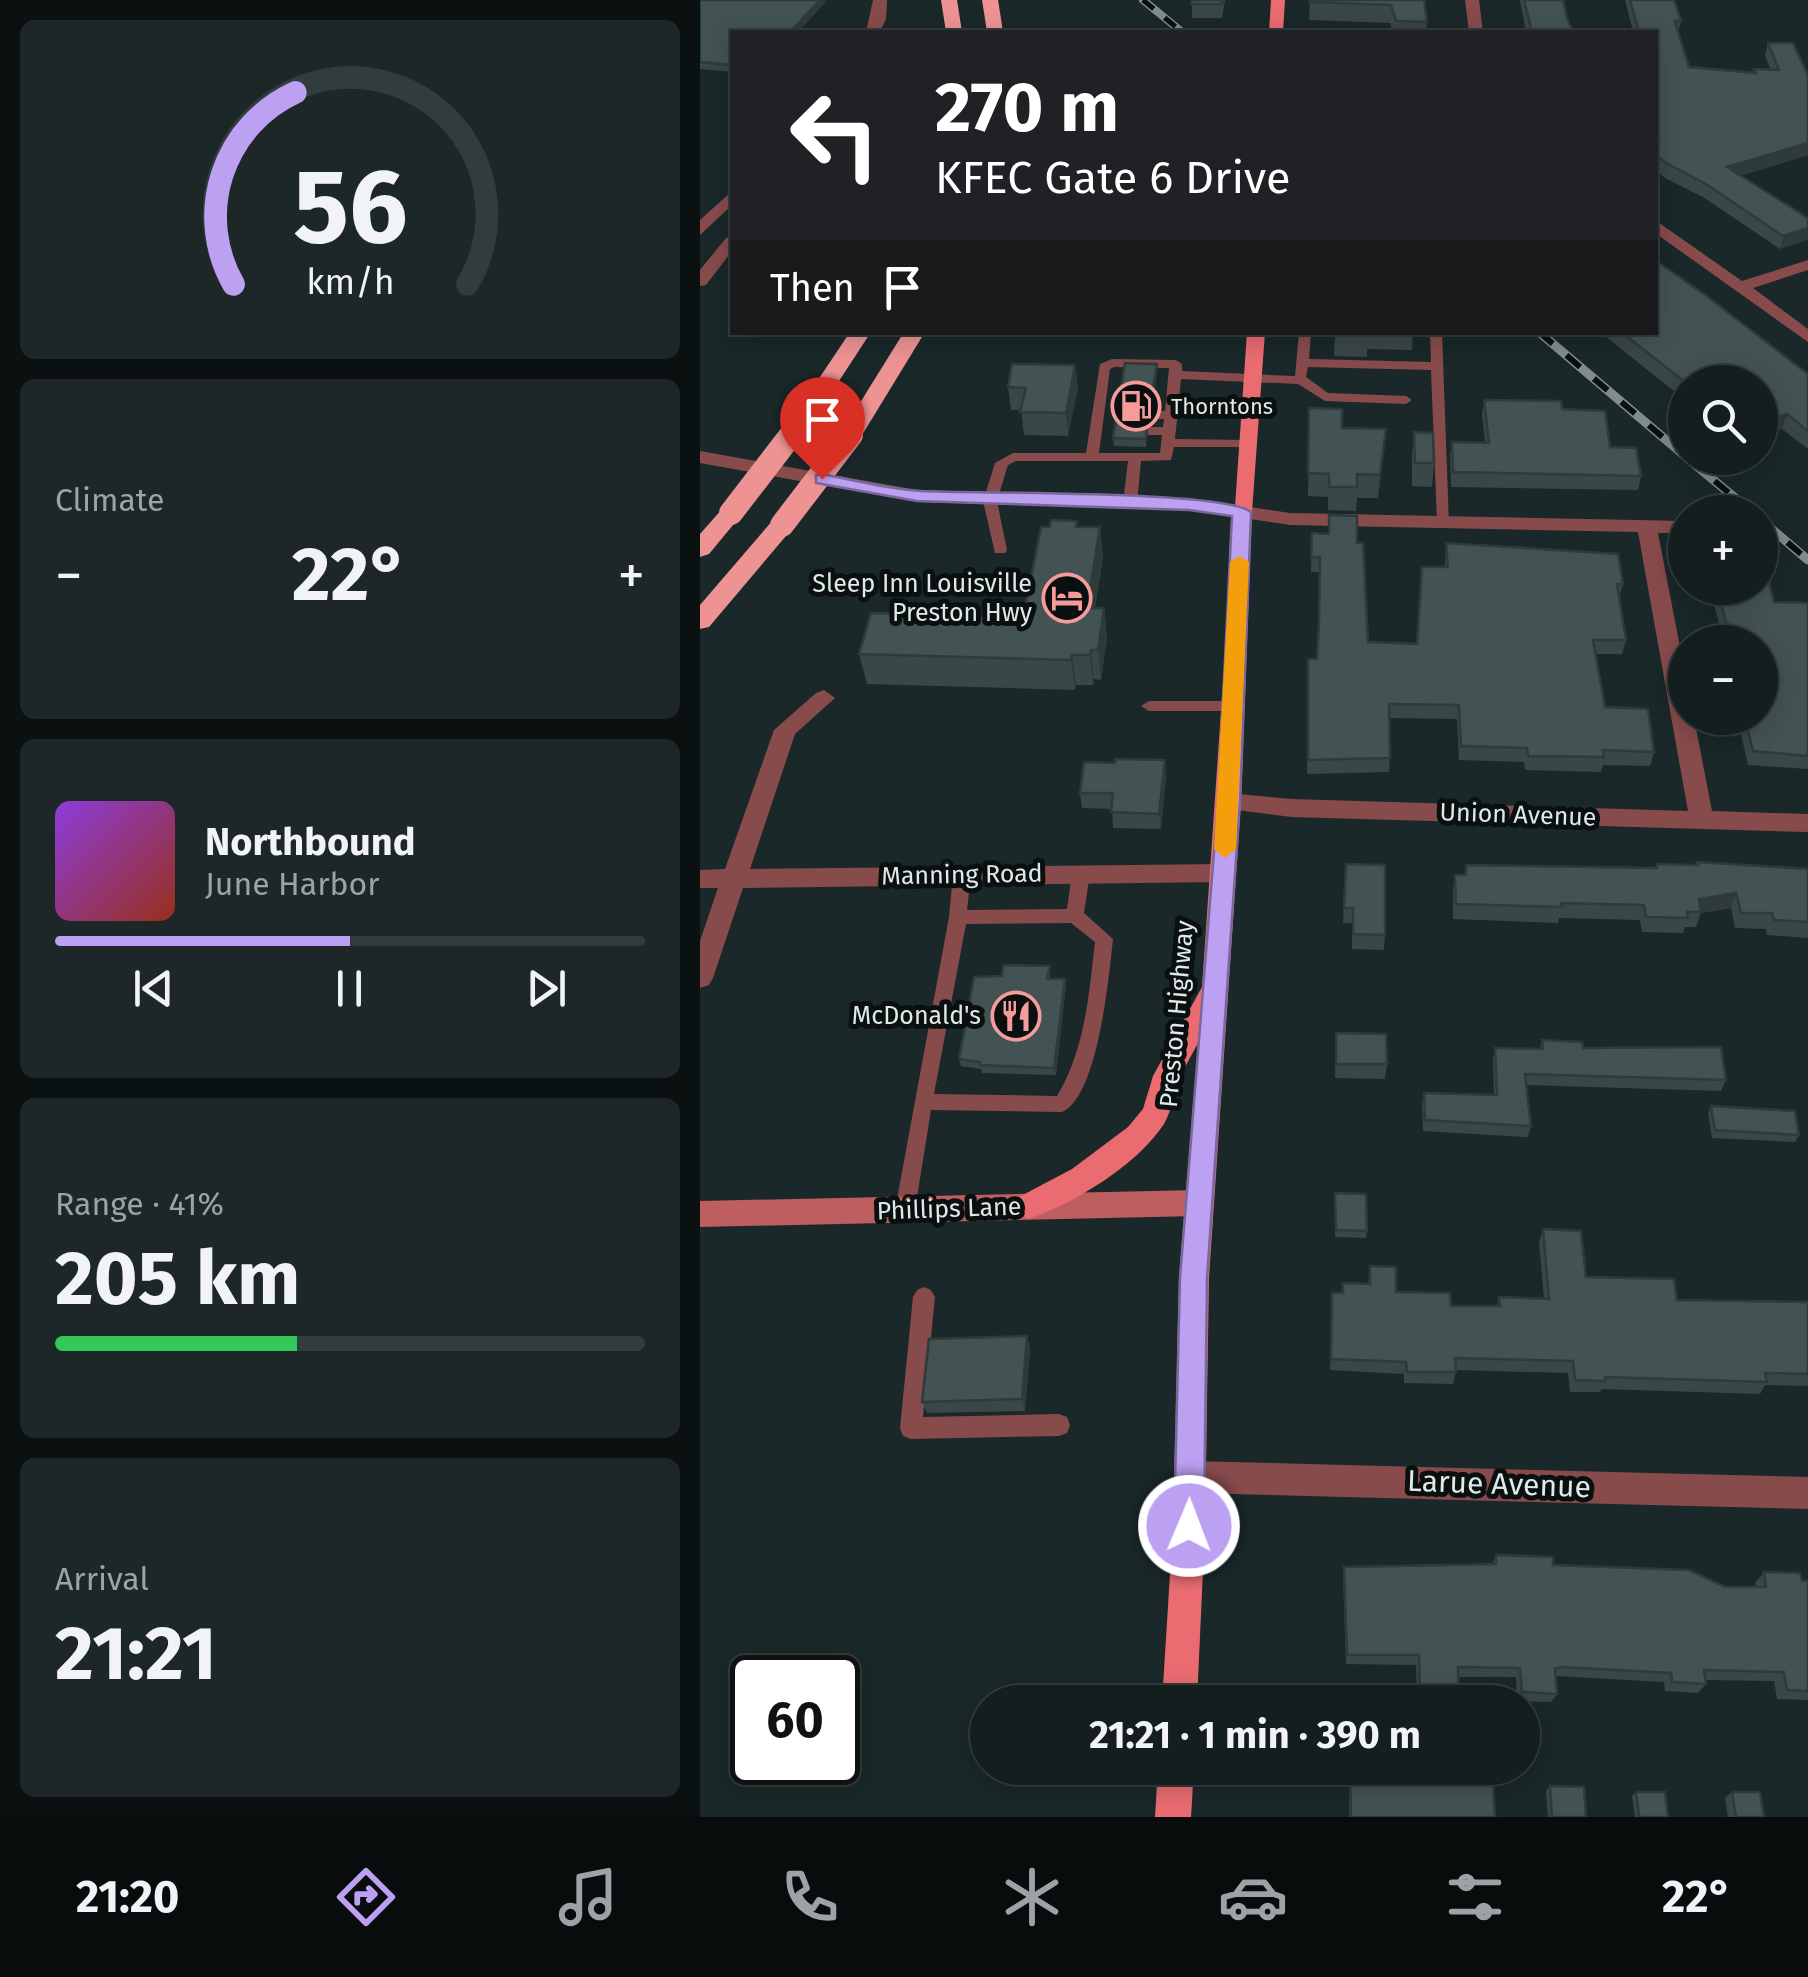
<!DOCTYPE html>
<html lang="en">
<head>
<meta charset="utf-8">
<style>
  body { margin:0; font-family:"Fira Sans",sans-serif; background:#1d2728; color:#f1f3f6; height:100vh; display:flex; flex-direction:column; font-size:38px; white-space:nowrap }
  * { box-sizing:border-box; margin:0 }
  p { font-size:32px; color:#9da2a4 }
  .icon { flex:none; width:55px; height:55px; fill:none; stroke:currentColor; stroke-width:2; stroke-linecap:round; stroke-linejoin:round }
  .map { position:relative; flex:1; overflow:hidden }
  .side { display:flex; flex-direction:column; gap:20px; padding:20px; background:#0b1011; width:700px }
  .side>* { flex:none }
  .guide { position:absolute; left:30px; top:30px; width:928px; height:305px; border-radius:0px; box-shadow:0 5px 25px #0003,0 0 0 2px #333c3d; background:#202124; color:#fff; overflow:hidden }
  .fabs { position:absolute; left:968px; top:365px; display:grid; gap:20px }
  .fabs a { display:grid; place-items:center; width:110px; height:110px; border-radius:50%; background:#141e1f; box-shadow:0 5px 25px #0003,0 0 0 2px #333c3d; font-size:50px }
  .speed { position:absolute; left:30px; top:1655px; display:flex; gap:20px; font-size:50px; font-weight:700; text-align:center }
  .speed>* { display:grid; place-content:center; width:130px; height:130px; border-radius:50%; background:#141e1f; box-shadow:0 5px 25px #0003,0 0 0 2px #333c3d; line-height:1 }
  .speed .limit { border:5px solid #111; border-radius:15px; background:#fff; color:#111 }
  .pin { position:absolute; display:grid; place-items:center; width:85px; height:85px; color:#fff; margin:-102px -42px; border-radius:50% 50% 50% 0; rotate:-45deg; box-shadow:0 0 10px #0007 }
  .pin .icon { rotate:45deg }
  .me { position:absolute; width:110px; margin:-55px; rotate:1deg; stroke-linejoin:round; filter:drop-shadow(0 0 8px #0008) }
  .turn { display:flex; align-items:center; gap:35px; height:210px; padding:0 40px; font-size:45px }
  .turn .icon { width:130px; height:130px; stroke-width:2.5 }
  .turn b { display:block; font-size:70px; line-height:85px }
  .then { display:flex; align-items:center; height:95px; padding:0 40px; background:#0003; gap:20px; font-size:38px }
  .big { font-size:75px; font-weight:700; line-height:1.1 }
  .side .tile { flex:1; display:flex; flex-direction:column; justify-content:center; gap:15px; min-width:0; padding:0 35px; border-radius:15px; background:#1d2728 }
  .side .dial { align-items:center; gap:0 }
  .dial svg { height:260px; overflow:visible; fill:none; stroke:#333c3d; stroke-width:7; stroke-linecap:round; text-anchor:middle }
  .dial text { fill:#f1f3f6; stroke:none }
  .song { display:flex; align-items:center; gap:30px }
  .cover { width:120px; height:120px; border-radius:15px; background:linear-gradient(135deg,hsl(270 70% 55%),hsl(10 70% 35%)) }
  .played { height:10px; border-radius:5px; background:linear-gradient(90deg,#bca0f2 50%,#333c3d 50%) }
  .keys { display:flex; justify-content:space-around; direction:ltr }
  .heat { display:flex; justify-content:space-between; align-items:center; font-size:55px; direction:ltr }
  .charge { height:15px; border-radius:8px; background:linear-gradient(90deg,#34c759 41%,#333c3d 0) }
  .trip { position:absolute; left:270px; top:1685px; width:570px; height:100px; border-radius:50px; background:#141e1f; box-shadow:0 5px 25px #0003,0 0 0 2px #333c3d; font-weight:700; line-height:100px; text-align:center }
  .tabs { display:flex; height:160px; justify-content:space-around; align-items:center; background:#080c0c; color:#9da2a4 }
  .tabs .icon { width:70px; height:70px }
  .tabs .current { color:#bca0f2 }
  .tabs b { font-size:45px; color:#f1f3f6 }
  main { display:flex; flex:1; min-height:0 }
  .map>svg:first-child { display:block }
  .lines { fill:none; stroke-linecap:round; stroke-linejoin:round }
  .service { fill:#884b4c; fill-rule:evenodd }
  .minor { fill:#884b4c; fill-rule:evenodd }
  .secondary { fill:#bf5e61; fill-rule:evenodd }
  .primary { fill:#ea6c71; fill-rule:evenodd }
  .motorway { fill:#ee9394; fill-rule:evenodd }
  .rail-far1-casing { stroke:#818c8d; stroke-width:8 }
  .rail-casing { stroke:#818c8d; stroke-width:9 }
  .rail-far1 { stroke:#0a1010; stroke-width:5; stroke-dasharray:14; stroke-linecap:butt }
  .rail { stroke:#0a1010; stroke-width:6; stroke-dasharray:18; stroke-linecap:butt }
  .motorway-bridge { stroke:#ee9394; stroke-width:24 }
  .wall { fill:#3a4747 }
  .shaded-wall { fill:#2f3a3a }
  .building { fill:#435353; stroke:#2f3a3a; stroke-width:2.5 }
  .route { fill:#bca0f2; stroke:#7a689d; stroke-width:2.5 }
  .slow { fill:#f59e0b }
  .labels { text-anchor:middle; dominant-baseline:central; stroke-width:10; stroke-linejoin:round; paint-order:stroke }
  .far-poi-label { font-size:22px; fill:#e0e9e9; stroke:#0a1010; text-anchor:start }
  .poi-label { font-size:25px; fill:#e0e9e9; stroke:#0a1010; text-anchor:end }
  .street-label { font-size:25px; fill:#e0e9e9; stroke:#0a1010 }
  .near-street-label { font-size:30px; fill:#e0e9e9; stroke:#0a1010 }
</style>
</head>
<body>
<main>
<section class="side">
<div class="tile dial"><svg viewBox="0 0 100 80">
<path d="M14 69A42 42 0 1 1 86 69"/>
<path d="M14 69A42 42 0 0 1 33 10" stroke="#bca0f2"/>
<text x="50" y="56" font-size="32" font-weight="700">56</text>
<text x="50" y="72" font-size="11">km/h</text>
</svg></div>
<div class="tile"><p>Climate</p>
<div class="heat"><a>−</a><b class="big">22°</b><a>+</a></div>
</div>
<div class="tile">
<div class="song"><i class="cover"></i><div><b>Northbound</b><p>June Harbor</p></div></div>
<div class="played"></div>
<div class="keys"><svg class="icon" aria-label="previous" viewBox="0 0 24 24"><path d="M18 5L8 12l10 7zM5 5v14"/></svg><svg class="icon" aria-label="pause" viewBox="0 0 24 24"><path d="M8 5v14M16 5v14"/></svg><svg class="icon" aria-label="next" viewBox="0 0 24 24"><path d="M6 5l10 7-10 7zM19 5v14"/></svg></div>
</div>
<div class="tile"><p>Range · 41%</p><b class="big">205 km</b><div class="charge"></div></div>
<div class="tile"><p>Arrival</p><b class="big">21:21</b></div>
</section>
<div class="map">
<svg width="1108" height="1817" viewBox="0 0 1108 1817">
  <rect width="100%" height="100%" fill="#1a2829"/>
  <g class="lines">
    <g class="service">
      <path d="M599,332H611L609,359L731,362L730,332H742L749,525L744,526L737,522L731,370L608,367L606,377L628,393L706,396L712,400L706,404L625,401L598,384L481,379L475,439L547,440L554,444L552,447H474L471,460L441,461L437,503L430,507L423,503L428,461H316L308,465L297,501L307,550L305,553H295L283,501L295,463L313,453H386L400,364L412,359L476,360L482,364V371L595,376ZM414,367L469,368L465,411H451L444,415L451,419H464L463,427H449L442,431L449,435H462L460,453H399L410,369Z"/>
      <path d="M449,701H533L541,706L533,711H449L441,706Z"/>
      <path d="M381,866L390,873L384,913L413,939C409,976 398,1097 362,1112L231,1110L215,1210L212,1216L205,1219L198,1216L195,1210L249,917L253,874L262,867L271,874L267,910L367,909L372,873ZM371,923L395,942C389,994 385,1050 357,1096L234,1094L266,924Z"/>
      <path d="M224,1287L231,1290L235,1297L223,1417L359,1414L367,1417L370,1425L367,1433L359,1436L211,1439L203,1436L200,1428L213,1297L217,1290Z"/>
    </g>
    <g class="minor">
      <path d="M173,0H187L186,19L180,32H166Z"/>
      <path d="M765,0H779L783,32H769Z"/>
      <path d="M32,191V205L0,235V220Z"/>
      <path d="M955,220L1042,281L1108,260V270L1053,288L1108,329V342L955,233Z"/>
      <path d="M32,236V251L6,285L0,286V270L26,238Z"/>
      <path d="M0,451L217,490L489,498L590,513L985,521V533H958L985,673V718H994L1012,811L1108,814V832L591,817L521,808L517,802L529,793L591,799L988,811L938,532L590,525L489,510L217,502L0,463Z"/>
      <path d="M124,690L135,698L95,734L50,869L524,864L533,866L536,873L533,880L524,882L43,888L13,978L9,985L0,988V941L18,888H0V870L25,869L74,730L116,693Z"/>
      <path d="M490,1461L1108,1477V1509L490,1493L479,1488L474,1477L479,1466Z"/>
    </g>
    <path class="secondary" d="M498,1190L508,1194L512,1203L508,1212L498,1216L0,1227V1201Z"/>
    <g class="primary">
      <path d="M571,0H585L583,32H569Z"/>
      <path d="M547,332H565L552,512L541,802L509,1278L505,1526L497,1702H462L473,1526L479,1278L498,1043C492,1055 484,1067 480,1079C474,1093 472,1110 464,1124C436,1166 376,1202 329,1219L319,1215L315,1206L319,1197L372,1169L428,1127L443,1109L453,1076L502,987Z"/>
      <path d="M458,1768H494L491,1817H455Z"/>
    </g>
    <g class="motorway">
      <path d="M241,0H257L262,32H246Z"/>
      <path d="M282,0H298L303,32H287Z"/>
      <path d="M150,332H171L109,427H93L90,422Z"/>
      <path d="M204,332H225L159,440H143L140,435Z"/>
      <path d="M31,506L43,513L9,554L0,557V534L23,508Z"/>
      <path d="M82,517L91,520L94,525L91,530L9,627L0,629V605L73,520Z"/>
    </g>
    <g class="rail-far1-casing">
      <path id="rail-far1" d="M443,0L482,32"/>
    </g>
    <g class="rail-casing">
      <g id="rail">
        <path d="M839,332L985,456"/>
        <path d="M987,458L1052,512"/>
        <path d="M1060,519L1108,560"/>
      </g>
    </g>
    <use href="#rail-far1" class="rail-far1"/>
    <use href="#rail" class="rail"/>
    <g class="motorway-bridge">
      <path d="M31,513L101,422"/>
      <path d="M82,525L151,435"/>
    </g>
  </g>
  <g class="wall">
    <path d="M0,0L126,2L32,32V72L0,69Z"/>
    <path d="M492,0H525L522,18H492Z"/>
    <path d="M610,0H724L727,22L726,32H693L690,23L609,20Z"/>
    <path d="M820,0H863L867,18L873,32H826Z"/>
    <path d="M925,0H974L981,21L978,32L989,67L1053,73L1054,69L1071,70L1065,56L1068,43L1108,75V155L1040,176L1108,218L1080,249L1003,197L965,178L955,170V32L933,31Z"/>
    <path d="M635,332H713L712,350L667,349V357L634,356Z"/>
    <path d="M900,332H955L1108,374V449L1082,429L985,382V400Z"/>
    <path d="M457,364V372L452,407L446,411L449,414L450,422L443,427L447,430L446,447L414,446L413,438Z"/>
    <path d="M375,365L378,388L368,436L324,435L321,410H311L308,387Z"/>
    <path d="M784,400L862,409L910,447L941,476L938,490L751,487L750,456L752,442H785L782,414Z"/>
    <path d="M609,408L642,428L686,429L678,498H657L656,511L628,510V497L608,496Z"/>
    <path d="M714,432L734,463L732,487L712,486V455Z"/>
    <path d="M377,521L378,527H400L403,557L395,608H404L407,638L401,680L394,679L393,685H376L375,690L167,684L159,654L323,617L350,527Z"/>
    <path d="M612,533L628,534L657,543L668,642L717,644L745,567L746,543L923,584L919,598L926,640L922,654H896L905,707L954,752L950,766L903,765L901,772L825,770L824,762L759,760L757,719L689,718L690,758L689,772L607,774L608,659H617L619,636V572H611Z"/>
    <path d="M1010,588H1060L1074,602L1108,603V769L1048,765L1038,721L1039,718H1060V642H1033V640H1023Z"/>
    <path d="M466,776L461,829L413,828L412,809L382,808L380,793Z"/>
    <path d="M997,862L1108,869V938L1067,935L1066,929L1035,928L1031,908L1001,913L996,927H985L983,933L942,932L940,920L859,918L858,923L753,919V890L755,875H764L766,865L956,868L957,864L996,865Z"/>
    <path d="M646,864L685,935L684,950L652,949V923H643Z"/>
    <path d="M350,966V979H365L366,986L356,1075L282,1073L281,1069L261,1066L259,1059L302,976Z"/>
    <path d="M636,1033L687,1064L685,1079L635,1078Z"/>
    <path d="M842,1040L883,1048L1026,1080L1021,1091L826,1085L831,1126L828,1137L723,1131L722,1105L724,1093L794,1095L793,1059L795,1048L840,1049Z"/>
    <path d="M1011,1106L1099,1135L1095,1142L1012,1138L1008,1113Z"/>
    <path d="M635,1193L667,1231L666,1238L635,1237Z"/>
    <path d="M843,1229L886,1277L977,1300L1108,1302V1386L1065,1385L1060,1394L902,1389L900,1392H870L868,1373L756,1370L753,1384L704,1383V1374L630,1370L632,1293H642L643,1283L668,1284L670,1266L696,1292L751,1306H797L799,1297L844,1299L839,1242Z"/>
    <path d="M327,1336L330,1348L325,1411L227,1413L222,1402Z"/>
    <path d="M796,1555L853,1565L1025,1587H1056L1055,1583L1064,1572L1108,1581V1700L1077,1699L1074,1681L1006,1680V1684L998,1693L965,1691L964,1682L856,1676L857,1694L851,1702L817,1701L816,1677H758L759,1697L757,1702H717L716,1665L646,1664L643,1577L644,1567L792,1564Z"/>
    <path d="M732,1768H792L795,1817H649V1785L650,1778L732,1781Z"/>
    <path d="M850,1786L886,1817H848L846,1791Z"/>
    <path d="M936,1792L968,1817H935L932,1796Z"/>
    <path d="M1032,1792L1064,1817H1028L1025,1798Z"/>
  </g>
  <g class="shaded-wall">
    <path d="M120,0H126V2L98,32H90Z"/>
    <path d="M1108,143V155L1024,181L1027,167Z"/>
    <path d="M1108,228V240L1080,249L1083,236Z"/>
    <path d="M457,364V372L452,407L440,414V406Z"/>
    <path d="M375,365L378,388L368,436L366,413Z"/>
    <path d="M449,414L450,422L438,430V422Z"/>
    <path d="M1087,414L1082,429L1060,437V424Z"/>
    <path d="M686,429L684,452L678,498L680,475Z"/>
    <path d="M400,527L403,557L390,638L387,608Z"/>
    <path d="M404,608L407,638L401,680L398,650Z"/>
    <path d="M391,650L394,679L393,685L390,655Z"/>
    <path d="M372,655L376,685L375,690L371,660Z"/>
    <path d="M465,760L466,776L461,829L459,814Z"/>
    <path d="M1036,893L1031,908L1001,913L999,899Z"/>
    <path d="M365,979L366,986L356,1075L354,1068Z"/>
    <path d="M327,1336L330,1348L325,1411L322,1399Z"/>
  </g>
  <g class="building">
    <path d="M0,0H120L90,32H32V65L0,62Z"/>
    <path d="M492,0H523L522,4H491Z"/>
    <path d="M610,0H724L727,22L696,21L691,5L610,2Z"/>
    <path d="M824,0H863L867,18L873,32H832Z"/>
    <path d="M930,0H974L981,21H975L989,67L1056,73L1054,69L1079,70L1068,43H1093L1108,75V143L1027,167L1108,218V228L1083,236L1006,184L968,164L955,155V136L960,142L955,126V32H926H939Z"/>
    <path d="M955,260L1004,294L1108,374V431L1087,414L1060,424V382H985L921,332H955Z"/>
    <path d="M635,332H668V336L635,335Z"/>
    <path d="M425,363L457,364L451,399L440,406L449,414L438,422L447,430L446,439L413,438Z"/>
    <path d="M312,364L375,365L366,413L320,412L326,388L308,387Z"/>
    <path d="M784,400L861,401L862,409L905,411L910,447L936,448L941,476L753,472L752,442L789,443Z"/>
    <path d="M609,408L642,409V428L686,429L680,475L657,474V487H629V474L608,473Z"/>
    <path d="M714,432L733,433L734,463H715Z"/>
    <path d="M629,515L657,516V543H663L668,642L717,644L722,567H748L746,543L918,554L923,584H917L926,640H893L905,707L948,709L954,752L903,750L904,757L828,756L827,748L761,746L759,705L689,704L690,758L608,760V659H617L619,624L620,557H611L612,533L629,534Z"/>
    <path d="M351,520L377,521L376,527H400L387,608H404L398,650H391L390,655H372L371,660L159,654L171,613L323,617L341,527H350Z"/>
    <path d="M1060,545L1074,602L1108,603V756L1053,751L1045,718H1060V642H1040L1037,627L1027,626L1017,588H1060Z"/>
    <path d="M415,759L465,760L459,814L411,812L413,793H380L384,762L415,763Z"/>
    <path d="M997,862L1108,869V922L1074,920L1072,913H1041L1036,893L999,899L1001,912H987L988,918L946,917L944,905L861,903L862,907L756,904L755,875H766V865L957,868V864L998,865Z"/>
    <path d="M646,864L685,865V935L653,934V908H644Z"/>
    <path d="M303,965L350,966L347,979H365L354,1068L280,1065V1062L259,1059L274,977L302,976Z"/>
    <path d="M636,1033L686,1034L687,1064H636Z"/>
    <path d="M842,1040L882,1042L883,1048L1021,1047L1026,1080L825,1074L831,1126L725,1120L724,1093L797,1095L795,1048L843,1049Z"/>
    <path d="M1011,1106L1095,1111L1099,1135L1015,1130Z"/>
    <path d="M635,1193L666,1194L667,1231L636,1230Z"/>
    <path d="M843,1229L881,1231L886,1277L974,1279L977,1300L1108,1302V1374L1065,1373L1067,1382L905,1377V1381L875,1380L873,1361L755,1358L756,1372H707L706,1362L631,1359L632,1293H643V1283L670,1284V1266L696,1267V1292L750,1293L751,1306H800L799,1297L849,1299Z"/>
    <path d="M327,1336L322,1399L222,1402L229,1339Z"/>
    <path d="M796,1555L853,1557V1565L989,1570L1025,1587H1066L1064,1572L1100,1573L1102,1581H1108V1691L1087,1690L1084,1672L1004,1670L1006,1684L972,1682L971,1673L861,1667L855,1669L857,1694L822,1692L820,1668L758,1667L759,1697L720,1696L719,1655H647L644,1567L796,1564Z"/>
    <path d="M734,1768H792L795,1817H651L650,1778L735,1781Z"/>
    <path d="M850,1786L884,1787L886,1817H852Z"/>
    <path d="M936,1792H965L968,1817H939Z"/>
    <path d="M1032,1792H1060L1064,1817H1036Z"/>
  </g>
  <path class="route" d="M122,474C154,480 188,489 221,491C273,494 525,490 551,512L540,802L507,1278L504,1526L500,1537L489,1541L479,1537L474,1526L480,1278L518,802L532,516L489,510L217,501L116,483V475Z"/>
  <path class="slow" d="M539,556L549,562L536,849L525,858L514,849L530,562Z"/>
  <defs>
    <g id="fuel-ring" transform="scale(2.5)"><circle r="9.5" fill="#0a1010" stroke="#f59b9b" stroke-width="1.5"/><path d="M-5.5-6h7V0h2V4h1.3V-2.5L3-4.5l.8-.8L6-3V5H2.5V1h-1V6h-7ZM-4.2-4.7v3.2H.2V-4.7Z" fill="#f59b9b"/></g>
    <g id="hotel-ring" transform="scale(2.5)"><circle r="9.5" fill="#0a1010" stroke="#f59b9b" stroke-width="1.5"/><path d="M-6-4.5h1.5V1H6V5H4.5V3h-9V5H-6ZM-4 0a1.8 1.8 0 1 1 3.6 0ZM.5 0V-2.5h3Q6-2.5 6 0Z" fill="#f59b9b"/></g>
    <g id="restaurant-ring" transform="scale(2.5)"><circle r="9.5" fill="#0a1010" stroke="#f59b9b" stroke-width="1.5"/><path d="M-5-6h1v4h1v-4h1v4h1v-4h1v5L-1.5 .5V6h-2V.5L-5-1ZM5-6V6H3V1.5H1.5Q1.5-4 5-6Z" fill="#f59b9b"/></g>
  </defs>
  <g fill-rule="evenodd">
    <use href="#fuel-ring" x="436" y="406"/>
    <use href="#hotel-ring" x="367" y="598"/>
    <use href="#restaurant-ring" x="316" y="1016"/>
  </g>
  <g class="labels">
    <g class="far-poi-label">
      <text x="471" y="406">Thorntons</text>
    </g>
    <g class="poi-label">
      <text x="332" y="584">Sleep Inn Louisville<tspan x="332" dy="29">Preston Hwy</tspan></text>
      <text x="281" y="1016">McDonald's</text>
    </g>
    <g class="street-label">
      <text transform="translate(818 815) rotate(2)">Union Avenue</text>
      <text transform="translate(262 875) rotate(-1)">Manning Road</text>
      <text transform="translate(477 1014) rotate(-85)">Preston Highway</text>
      <text transform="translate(249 1209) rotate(-2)">Phillips Lane</text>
    </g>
    <g class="near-street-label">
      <text transform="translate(799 1484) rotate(2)">Larue Avenue</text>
    </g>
  </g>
</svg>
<div class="fabs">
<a><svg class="icon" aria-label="search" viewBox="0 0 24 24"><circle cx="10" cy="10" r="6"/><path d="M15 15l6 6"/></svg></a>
<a>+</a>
<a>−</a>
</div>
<div class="speed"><div class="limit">60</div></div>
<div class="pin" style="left:122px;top:479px;background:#d93025"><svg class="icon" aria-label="arrive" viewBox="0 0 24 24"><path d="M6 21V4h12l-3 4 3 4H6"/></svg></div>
<svg class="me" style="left:489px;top:1526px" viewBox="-20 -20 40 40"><circle r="17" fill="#bca0f2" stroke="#fff" stroke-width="3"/><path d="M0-11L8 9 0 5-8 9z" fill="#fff"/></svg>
<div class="trip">21:21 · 1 min · 390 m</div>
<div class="guide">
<div class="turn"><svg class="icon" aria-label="left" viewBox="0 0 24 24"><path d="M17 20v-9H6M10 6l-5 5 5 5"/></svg><div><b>270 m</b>KFEC Gate 6 Drive</div></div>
<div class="then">Then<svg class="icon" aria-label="arrive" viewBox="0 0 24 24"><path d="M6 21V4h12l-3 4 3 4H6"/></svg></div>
</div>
</div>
</main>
<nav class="tabs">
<b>21:20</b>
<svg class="icon current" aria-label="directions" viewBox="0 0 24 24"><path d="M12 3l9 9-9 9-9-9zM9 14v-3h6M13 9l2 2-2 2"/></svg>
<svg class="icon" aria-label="music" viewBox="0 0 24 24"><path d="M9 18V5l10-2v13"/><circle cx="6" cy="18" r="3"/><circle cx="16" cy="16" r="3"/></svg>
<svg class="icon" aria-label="phone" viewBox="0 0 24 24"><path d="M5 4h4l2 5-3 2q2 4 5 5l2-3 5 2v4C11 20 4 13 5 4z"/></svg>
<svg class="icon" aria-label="climate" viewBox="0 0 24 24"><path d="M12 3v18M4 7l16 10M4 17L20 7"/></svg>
<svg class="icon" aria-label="car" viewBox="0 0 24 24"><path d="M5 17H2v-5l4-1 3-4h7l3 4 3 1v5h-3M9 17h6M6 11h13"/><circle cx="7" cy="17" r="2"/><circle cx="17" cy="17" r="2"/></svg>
<svg class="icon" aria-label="filters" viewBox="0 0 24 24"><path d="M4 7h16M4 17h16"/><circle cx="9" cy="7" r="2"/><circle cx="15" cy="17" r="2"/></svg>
<b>22°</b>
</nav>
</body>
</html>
